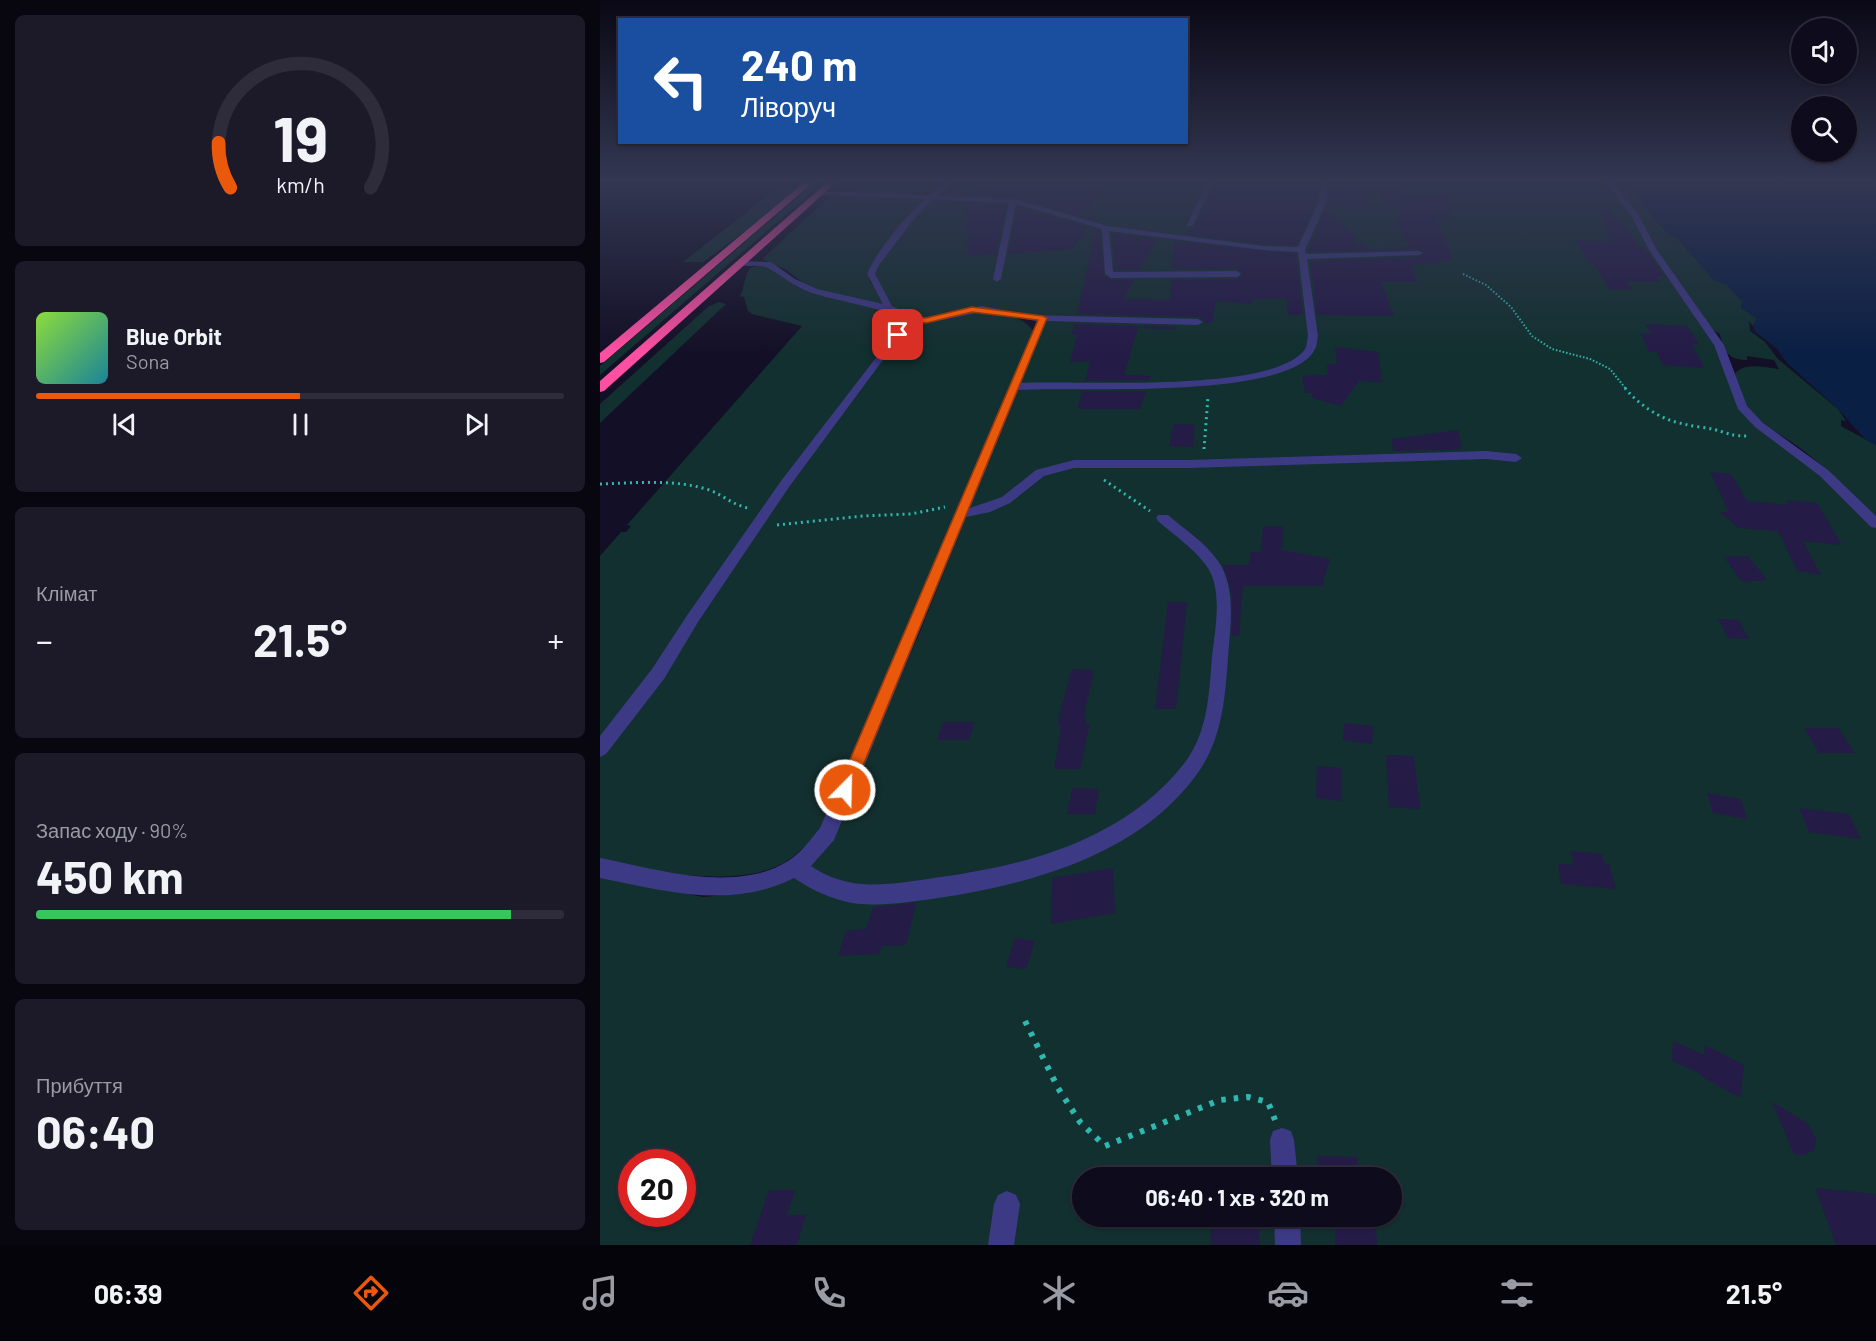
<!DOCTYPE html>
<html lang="uk">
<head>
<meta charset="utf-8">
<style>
  body { margin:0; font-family:Barlow,sans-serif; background:#1c1929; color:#f1f3f6; height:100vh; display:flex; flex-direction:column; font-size:22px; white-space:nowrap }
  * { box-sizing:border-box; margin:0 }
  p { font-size:20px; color:#9b9ba3 }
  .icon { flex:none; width:33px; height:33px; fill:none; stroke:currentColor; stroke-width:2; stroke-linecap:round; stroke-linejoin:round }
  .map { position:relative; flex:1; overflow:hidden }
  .drawer { display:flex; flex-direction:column; gap:15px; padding:15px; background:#08060f; width:600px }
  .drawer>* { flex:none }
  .banner { position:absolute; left:18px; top:18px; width:570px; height:126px; border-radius:0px; box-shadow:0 2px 4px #0004,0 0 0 2px #2e2b3b; background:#1a4fa0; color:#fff; overflow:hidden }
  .fabs { position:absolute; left:1191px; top:18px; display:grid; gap:12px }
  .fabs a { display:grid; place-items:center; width:66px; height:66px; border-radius:50%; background:#0e0b1c; box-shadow:0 2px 4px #0004,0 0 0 2px #2e2b3b; font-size:30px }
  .speed { position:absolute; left:18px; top:1149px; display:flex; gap:12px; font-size:30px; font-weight:700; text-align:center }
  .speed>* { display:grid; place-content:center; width:78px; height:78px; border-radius:50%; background:#0e0b1c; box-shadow:0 2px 4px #0004,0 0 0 2px #2e2b3b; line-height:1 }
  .speed .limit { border:9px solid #d22; background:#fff; color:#111 }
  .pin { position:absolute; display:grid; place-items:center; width:51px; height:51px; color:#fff; margin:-26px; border-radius:12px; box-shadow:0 3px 9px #0006 }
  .me { position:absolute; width:66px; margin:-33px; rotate:23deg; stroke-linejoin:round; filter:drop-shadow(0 0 4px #0008) }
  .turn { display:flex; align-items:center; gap:21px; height:126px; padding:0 24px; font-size:27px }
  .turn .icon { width:78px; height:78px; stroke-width:2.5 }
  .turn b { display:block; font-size:42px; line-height:51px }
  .big { font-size:45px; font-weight:700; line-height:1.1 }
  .drawer .card { flex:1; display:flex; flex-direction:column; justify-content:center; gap:9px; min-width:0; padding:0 21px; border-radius:9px; background:#1c1929 }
  .drawer .dial { align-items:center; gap:0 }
  .dial svg { height:156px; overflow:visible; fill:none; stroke:#2e2b3b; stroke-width:7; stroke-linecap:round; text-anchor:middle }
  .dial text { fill:#f1f3f6; stroke:none }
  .song { display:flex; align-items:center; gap:18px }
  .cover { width:72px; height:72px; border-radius:9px; background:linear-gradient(135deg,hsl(90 70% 55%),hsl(190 70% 35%)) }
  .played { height:6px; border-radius:3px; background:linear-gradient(90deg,#ea580c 50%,#2e2b3b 50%) }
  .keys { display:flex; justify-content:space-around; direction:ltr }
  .heat { display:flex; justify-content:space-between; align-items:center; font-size:33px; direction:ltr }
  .charge { height:9px; border-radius:4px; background:linear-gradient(90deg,#34c759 90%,#2e2b3b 0) }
  .trip { position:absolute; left:472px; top:1167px; width:330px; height:60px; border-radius:30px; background:#0e0b1c; box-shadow:0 2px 4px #0004,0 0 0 2px #2e2b3b; font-weight:700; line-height:60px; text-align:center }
  .menu { display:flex; height:96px; justify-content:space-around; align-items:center; background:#06040b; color:#9b9ba3 }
  .menu .icon { width:42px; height:42px }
  .menu .active { color:#ea580c }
  .menu b { font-size:27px; color:#f1f3f6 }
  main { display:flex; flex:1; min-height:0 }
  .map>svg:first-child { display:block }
  .green { fill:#12302f; fill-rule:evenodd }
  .water { fill:#0a1f44 }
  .building { fill:#241b47 }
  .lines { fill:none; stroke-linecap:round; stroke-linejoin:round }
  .path-far2 { stroke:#2fb8b0; stroke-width:2; stroke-dasharray:1.5 2; stroke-linecap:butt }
  .path-far1 { stroke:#2fb8b0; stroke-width:3; stroke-dasharray:2 4; stroke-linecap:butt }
  .path { stroke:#2fb8b0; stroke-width:6; stroke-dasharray:4.5 8; stroke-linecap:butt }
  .minor { fill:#3d3a85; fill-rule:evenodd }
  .highway { fill:#ff4fa3; fill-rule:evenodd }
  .route { fill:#ea580c; stroke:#983908; stroke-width:1.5 }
</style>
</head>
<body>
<main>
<section class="drawer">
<div class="card dial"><svg viewBox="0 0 100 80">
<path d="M14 69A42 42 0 1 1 86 69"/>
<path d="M14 69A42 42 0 0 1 8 46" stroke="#ea580c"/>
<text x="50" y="56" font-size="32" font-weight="700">19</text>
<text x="50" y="72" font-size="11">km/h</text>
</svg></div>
<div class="card">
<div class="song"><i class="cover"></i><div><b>Blue Orbit</b><p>Sona</p></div></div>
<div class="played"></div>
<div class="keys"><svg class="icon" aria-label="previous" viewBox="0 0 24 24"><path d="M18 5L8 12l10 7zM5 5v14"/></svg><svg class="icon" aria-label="pause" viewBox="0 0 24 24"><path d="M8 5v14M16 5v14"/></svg><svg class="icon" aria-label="next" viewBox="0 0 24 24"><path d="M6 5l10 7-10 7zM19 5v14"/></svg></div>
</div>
<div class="card"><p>Клімат</p>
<div class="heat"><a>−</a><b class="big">21.5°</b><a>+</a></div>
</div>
<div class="card"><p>Запас ходу · 90%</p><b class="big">450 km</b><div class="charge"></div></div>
<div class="card"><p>Прибуття</p><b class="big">06:40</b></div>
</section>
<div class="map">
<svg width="1276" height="1245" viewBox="0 0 1276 1245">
  <rect width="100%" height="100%" fill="#130f26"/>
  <g class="green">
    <path d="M189,179H207L144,232L103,262H83Z"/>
    <path d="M219,179H227L0,375V366Z"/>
    <path d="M245,179H350C345,184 340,188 334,190C314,197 260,197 243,186L242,184Z"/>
    <path d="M358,179H1029L1040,201L1056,221L1068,233L1077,238L1115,281L1126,284L1142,301L1141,308L1157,318L1153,326L1149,321L1150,331L1165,342L1178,359L1238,409L1246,421L1241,420V426L1276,445V518C1254,495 1229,471 1204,451C1170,425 1143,422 1134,375C1144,361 1164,368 1179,369L1174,360L1147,356V360C1129,360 1123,351 1120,334L1109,328L1071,278L1113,343L1138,406L1202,459L1276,527V1245H0V876L103,897L147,893L183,882L258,775L319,634L446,317L421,316L394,309L316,318L293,307L275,281L273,276L275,268L314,217L336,195ZM32,1162H82V1214H32ZM483,1178H792V1216H483Z"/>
    <path d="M237,195L325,199V201L269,273V280L286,305L218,291L206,285L185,269L162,259L231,196Z"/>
    <path d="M160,265C179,269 190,286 209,292C231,298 285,301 298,319L297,331L66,655L0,742V556L21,532H26L31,526L27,525L202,326L152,314L148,311L144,297L140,296C145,287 144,277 150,268Z"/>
    <path d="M119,302L126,304L0,423V404L109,306Z"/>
    <path d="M376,311C397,312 422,314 434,332L218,834C209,842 200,852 190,859C145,891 51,871 0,862V754L194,478L305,329C311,323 363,314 376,311Z"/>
  </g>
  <path class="water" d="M1029,179H1276V445L1265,439L1238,409L1187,363L1177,349L1156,332L1153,326L1157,318L1141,308L1142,301L1126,284L1115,281L1077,238L1068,233L1057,221L1040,201Z"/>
  <g class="building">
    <path d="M391,179H445L503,184L491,205L477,215L416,197L373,195Z"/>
    <path d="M660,179H720L717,200L697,245L663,244L584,234L589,229H593L618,180Z"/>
    <path d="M730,179H751L753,185H770L764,208L728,205Z"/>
    <path d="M775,186H802L804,194L849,196L850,219L836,218L853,260L837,261L839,264L811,265L817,282H781L794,316L717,315L710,261L819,257L825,254L819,249L708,252L726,209L757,237L756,243H764L770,249L810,247L798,226V207L787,206Z"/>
    <path d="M996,202L1030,228L1037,246H1043L1064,276H1056L1061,282L1027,281L1033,290L1009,289L994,264H990L975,240L1011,242Z"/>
    <path d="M365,204L406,205L396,254L368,256Z"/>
    <path d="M418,207L467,222L488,227L472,249L408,254Z"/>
    <path d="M496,229L500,231L504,276L511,280H534L523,299L570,300L571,280L637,279L643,274L637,269H572L574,241L696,254L703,315H687V299H652V304L616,301L612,323H605L604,320L598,317L477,314Z"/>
    <path d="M512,234L557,239L540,270H515Z"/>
    <path d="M474,324L577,327L575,330L538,328L524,375L551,376L549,380L485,381L490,361L470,362L477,335H472Z"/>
    <path d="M1045,324L1087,326L1100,345L1092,344L1104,368L1062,365L1057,352H1049L1040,333L1052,334Z"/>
    <path d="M735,347L778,352L782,382L759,381L741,406L712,398V393H705L702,376L728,375L727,364H737Z"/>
    <path d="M482,391H546L540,409H477Z"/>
    <path d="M574,424L595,425L593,447L569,446Z"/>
    <path d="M858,430L862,449L793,451L792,439Z"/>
    <path d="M1110,472L1131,474L1147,501L1189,505L1186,500L1217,503L1242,545L1203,541L1221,575L1197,571L1178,531L1139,528L1120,513L1128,511Z"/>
    <path d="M663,526L683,527L682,550L730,559L724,579V586H643L639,635L632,636V595L623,565H649L651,552H661Z"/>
    <path d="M1148,556L1167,580L1142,582L1124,557Z"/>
    <path d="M568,602H587L576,709H555Z"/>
    <path d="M1118,619L1139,620L1149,639L1128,638Z"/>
    <path d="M473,669L494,670L484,715H486L485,723H490L480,769H454L461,731H459L461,725H457L471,671Z"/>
    <path d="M343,722H375L369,740H337Z"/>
    <path d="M744,723L773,726L772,744L743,740Z"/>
    <path d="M1204,728H1238L1255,753H1219Z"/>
    <path d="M786,755L814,756L820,809L789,807Z"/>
    <path d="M717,766L741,768V801L716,798Z"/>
    <path d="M472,788L499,789L495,814H467Z"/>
    <path d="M1107,793L1141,799L1147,819L1113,813Z"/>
    <path d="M1199,808L1249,814L1261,839L1209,832Z"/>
    <path d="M971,851L1002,854L1004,863L1009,864L1016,889L961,884L958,863L974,865Z"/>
    <path d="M513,868L515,913L451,924L452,878Z"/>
    <path d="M316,903L306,945L282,946L279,954L238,956L246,931L266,929L273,907Z"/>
    <path d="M415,938L435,941L426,969L406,967Z"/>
    <path d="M1073,1041L1104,1055L1105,1045L1144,1065L1140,1098L1101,1076V1074L1072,1061Z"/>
    <path d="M1172,1102L1207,1123L1216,1138L1214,1150L1204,1155H1194Z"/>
    <path d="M717,1156L757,1157L758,1178H717Z"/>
    <path d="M1215,1188L1276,1194V1245H1236Z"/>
    <path d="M169,1190H195L187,1215H206L197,1245H150Z"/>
    <path d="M610,1216H658L660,1245H611Z"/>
    <path d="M735,1216H775L777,1245H735Z"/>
  </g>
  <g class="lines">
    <path class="path-far2" d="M863,274L886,285L911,307L932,336L952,349L990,359L1010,369L1026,389"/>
    <g class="path-far1">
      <path d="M1025,388C1039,405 1061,420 1084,424C1094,427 1106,427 1116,430C1130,434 1132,436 1148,436"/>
      <path d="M604,449L608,397"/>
      <path d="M504,480L550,511"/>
      <path d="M0,484C35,483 72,479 106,489C121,493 132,505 148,508"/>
      <path d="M177,525L263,516L311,514L345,507"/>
    </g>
    <path class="path" d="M425,1021L458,1088L480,1122L505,1146L620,1100L648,1097L668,1102L675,1120"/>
    <g class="minor">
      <path d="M350,179H358L337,196L415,199L507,226L663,246L698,247L719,201L722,179H728L727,201L705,250L706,254L819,251L823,253L819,255L707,259L718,336C717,340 717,346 715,349C690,401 473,386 418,390L370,508L402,497L436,470L474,460H588L886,451L916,454L922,458L916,462L886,459L588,468H474L444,476L410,503L390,512L366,517L234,840L211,866C224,875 237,880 253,883C280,887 307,882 334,878C390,870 448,859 499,832C531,816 561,793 583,765C608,734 609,694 612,657C615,630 624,587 605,564C592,547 574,535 558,521L556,518L558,515H568C584,529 605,542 618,561C637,588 630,627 628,658C625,699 622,740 597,774C539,855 431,884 338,898C310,902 281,907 252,903C231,899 212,890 194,878C131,910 66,891 0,878V858C56,869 136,894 188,861C201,853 211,839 220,828L437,321L382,312L326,323L313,322L308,326L189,487L98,622L64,679L6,754L0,757V736L52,669L88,614L181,481L305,320C274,305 244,303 212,293C195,288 183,276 168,268C159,263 146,269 137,263L141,261L171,262L195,279L217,289L283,304L267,274C279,247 303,220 325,199L220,195L217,193L220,191L329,195ZM332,200L409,203L393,279L397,282L401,279L416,204L502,229L505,274L511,278L637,277L641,274L637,271L513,272L509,231L663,250L698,252L708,336C707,340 707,346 705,349C675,394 476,380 421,383L446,321L598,325L603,322L598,319L429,315L382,306L326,317L313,316L292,306L275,274L279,265L314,219Z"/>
      <path d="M609,179H615L593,225L586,227Z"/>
      <path d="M1003,179H1010L1038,214L1057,250L1124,345L1147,406L1163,423L1228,470L1276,516V528L1271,527L1220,476L1155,427L1138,409L1114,345L1049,250L1031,215Z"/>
      <path d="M682,1128L691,1131L694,1140L698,1178H672L670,1140L673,1131Z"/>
      <path d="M407,1191L416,1195L420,1204L414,1245H388L394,1204L398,1195Z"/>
      <path d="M674,1216H700L701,1245H675Z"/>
    </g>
    <g class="highway">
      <path d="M208,179H217L4,362L0,363V353Z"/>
      <path d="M231,179H240L4,391L0,392V381Z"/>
    </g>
  </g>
  <linearGradient id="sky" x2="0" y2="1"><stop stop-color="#0a0815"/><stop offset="0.51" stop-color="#333752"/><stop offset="1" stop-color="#333752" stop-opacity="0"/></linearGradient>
  <rect width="1276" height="354" fill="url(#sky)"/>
  <path class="route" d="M372,307L443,316L447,318L253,790L251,796L245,798L239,796L237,790L438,320L372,312L326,323L313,322L302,337L294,335L302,322L308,317L326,318Z"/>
</svg>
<div class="fabs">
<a><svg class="icon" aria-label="sound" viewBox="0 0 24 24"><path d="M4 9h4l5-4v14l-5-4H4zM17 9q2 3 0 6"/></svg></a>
<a><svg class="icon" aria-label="search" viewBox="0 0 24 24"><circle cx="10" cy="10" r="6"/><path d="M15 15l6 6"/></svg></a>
</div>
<div class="speed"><div class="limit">20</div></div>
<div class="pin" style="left:298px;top:335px;background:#d93025"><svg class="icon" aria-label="arrive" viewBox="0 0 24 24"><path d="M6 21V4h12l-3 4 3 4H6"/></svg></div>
<svg class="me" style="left:245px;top:790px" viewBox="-20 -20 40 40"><circle r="17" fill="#ea580c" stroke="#fff" stroke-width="3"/><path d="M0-11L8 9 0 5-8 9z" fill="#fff"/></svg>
<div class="trip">06:40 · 1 хв · 320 m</div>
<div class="banner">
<div class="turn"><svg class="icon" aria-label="left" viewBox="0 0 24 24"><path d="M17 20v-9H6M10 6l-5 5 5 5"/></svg><div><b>240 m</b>Ліворуч</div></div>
</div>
</div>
</main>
<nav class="menu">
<b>06:39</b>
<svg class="icon active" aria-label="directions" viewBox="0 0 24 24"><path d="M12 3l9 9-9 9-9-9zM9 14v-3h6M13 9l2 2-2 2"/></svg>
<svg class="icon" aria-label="music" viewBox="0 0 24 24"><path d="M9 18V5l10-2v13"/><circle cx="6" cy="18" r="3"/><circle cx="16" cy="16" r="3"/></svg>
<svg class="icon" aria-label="phone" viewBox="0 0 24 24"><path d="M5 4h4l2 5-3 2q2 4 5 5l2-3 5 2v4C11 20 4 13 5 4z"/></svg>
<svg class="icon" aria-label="climate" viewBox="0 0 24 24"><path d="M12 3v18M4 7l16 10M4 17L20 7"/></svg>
<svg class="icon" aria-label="car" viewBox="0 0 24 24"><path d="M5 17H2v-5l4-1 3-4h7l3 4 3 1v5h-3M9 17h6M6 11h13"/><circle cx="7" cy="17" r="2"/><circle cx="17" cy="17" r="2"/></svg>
<svg class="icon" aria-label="filters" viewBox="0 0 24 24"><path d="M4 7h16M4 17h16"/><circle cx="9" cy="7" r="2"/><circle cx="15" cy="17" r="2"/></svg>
<b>21.5°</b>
</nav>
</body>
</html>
